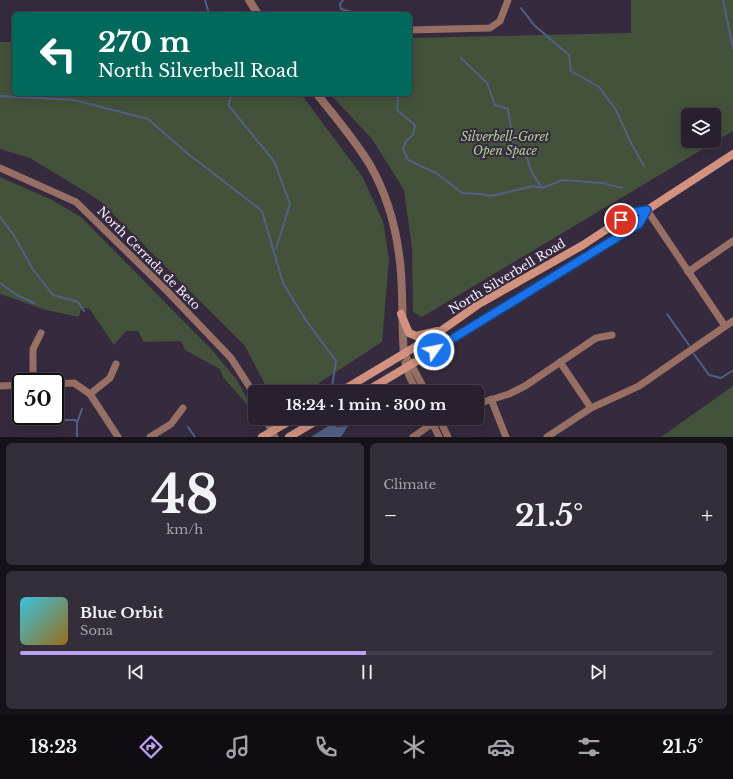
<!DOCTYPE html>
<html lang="en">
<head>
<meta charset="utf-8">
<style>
  body { margin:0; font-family:"Libre Baskerville",serif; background:#342d3a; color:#f1f3f6; height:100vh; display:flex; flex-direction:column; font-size:15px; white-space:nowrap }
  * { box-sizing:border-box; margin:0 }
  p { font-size:13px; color:#a5a3aa }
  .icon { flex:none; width:22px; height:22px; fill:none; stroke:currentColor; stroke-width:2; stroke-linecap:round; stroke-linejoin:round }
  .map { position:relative; height:437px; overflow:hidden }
  .details { display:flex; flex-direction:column; gap:6px; padding:6px; background:#161219; flex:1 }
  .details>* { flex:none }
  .top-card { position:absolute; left:12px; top:12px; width:400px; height:84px; border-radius:6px; box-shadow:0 4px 16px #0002,0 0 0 1px #443e4a; background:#00695c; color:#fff; overflow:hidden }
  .controls { position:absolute; left:681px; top:108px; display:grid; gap:8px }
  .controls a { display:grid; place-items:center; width:40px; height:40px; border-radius:6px; background:#28202e; box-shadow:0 4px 16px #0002,0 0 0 1px #443e4a; font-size:20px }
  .speed { position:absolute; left:12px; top:373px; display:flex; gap:8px; font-size:20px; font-weight:700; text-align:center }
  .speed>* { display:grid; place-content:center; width:52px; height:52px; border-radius:50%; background:#28202e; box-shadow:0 4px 16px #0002,0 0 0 1px #443e4a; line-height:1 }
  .speed .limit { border:2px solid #111; border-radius:6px; background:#fff; color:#111 }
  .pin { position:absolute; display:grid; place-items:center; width:34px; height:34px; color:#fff; margin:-17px; border:2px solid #fff; border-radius:50%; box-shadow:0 1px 4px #0007 }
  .me { position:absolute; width:44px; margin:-22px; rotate:57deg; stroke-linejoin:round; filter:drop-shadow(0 0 3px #0008) }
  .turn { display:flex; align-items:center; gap:14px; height:84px; padding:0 20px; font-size:18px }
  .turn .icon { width:52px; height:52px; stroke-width:2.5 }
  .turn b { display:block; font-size:28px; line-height:34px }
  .big { font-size:30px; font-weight:800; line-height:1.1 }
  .details .tile { flex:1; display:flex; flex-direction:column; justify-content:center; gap:6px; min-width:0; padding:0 14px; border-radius:6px; background:#342d3a }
  .details .dial { align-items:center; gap:0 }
  .dial b { font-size:52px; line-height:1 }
  .song { display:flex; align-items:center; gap:12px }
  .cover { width:48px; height:48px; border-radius:6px; background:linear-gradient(135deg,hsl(190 70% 55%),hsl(40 70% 35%)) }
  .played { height:4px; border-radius:2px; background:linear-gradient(90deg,#bca0f2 50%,#443e4a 50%) }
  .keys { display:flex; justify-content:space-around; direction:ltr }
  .heat { display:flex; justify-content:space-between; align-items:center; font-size:22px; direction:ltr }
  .details .tiles { flex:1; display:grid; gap:6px; grid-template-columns:1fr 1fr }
  .tile:last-child { grid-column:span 2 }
  .trip { position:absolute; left:248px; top:385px; width:236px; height:40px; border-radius:6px; background:#28202e; box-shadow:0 4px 16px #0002,0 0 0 1px #443e4a; font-weight:800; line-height:40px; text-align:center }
  .dock { display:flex; height:64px; justify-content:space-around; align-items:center; background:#100d12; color:#a5a3aa }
  .dock .icon { width:28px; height:28px }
  .dock .active { color:#bca0f2 }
  .dock b { font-size:18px; color:#f1f3f6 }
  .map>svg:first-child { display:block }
  .green { fill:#44523b; fill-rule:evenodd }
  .water { fill:#506184 }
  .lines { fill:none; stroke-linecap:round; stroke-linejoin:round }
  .stream { stroke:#506184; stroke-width:2 }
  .minor { stroke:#976f64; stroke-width:7 }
  .tertiary { stroke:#976f64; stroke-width:8 }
  .secondary { stroke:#d29280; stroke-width:8 }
  .route-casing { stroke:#114b97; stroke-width:10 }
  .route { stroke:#1a73e8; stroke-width:7 }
  .labels { text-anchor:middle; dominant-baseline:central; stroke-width:4; stroke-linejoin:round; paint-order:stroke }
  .park-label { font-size:12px; font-style:italic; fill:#b0d396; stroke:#362a3e }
  .street-label { font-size:12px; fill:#f6eefc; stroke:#362a3e }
</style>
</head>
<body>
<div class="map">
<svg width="733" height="437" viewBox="0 0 733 437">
  <rect width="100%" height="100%" fill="#362a3e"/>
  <g class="green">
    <path d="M631,0H733V131L422,317L413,312L412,248L404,190L372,139L330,94H410V38L631,33ZM688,115H714V141H688Z"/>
    <path d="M0,42H14V94H301L362,176L383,221L389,260L382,342L305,392H269L245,346L99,200L30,158L0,149Z"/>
    <path d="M0,177L52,200L81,217L212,350L236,379L255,412V414L223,377L220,369L185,350L181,341L144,342L138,331H126L114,345L89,308L81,309L79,317L46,310L0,294Z"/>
    <path d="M733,386V437H661Z"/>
  </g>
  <path class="water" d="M333,423L336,427L348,426L341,437H311Z"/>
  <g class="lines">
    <g class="stream">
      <path d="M205,0L209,14"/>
      <path d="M343,0L340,4L341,9L352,12L351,14"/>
      <path d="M723,0L733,48"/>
      <path d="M521,8L534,25L569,55L571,71L599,87L616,110L631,143L644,166"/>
      <path d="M461,58L487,83L495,105L508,109L513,143L527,157L531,171L542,188"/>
      <path d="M232,94L228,105L274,161L290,204L276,249"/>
      <path d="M398,94L397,110L415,125L413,135L406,141L403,149L408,160L436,173L462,193L481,194L491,196L533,186L542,188L563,180L602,183L622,188"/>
      <path d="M0,96L74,100L148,119L187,153L262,211L283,283L305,319L336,361L332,387"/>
      <path d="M0,217L13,234L32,268L53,295L78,302L84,311"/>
      <path d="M0,283L17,295L34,303"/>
      <path d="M667,314L689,345"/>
      <path d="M694,354L709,375L721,378L732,371"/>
      <path d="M42,416V420H75L77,422"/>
      <path d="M188,427L195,437"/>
      <path d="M77,437V423L82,409"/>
    </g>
    <g class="minor">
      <path d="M410,30L490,28L500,21L508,0"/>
      <path d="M0,168L76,202L167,291L231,358L249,386L255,397"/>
      <path d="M647,210L725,326"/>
      <path d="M688,272L733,241"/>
      <path d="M404,354L411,364L426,392"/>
      <path d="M560,362L591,408"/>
      <path d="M405,363L409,376L417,392"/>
      <path d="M33,382V349L41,333"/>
      <path d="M55,384L74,383L90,394L118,437"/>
      <path d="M0,386L21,385"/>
      <path d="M90,394L110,378L116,364"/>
      <path d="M491,399L506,437"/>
      <path d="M477,404L509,394L525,386L596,338L612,335"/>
      <path d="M265,418L275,437"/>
      <path d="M430,418L439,437"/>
      <path d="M439,418L448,437"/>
      <path d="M150,437L171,424L183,408"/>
      <path d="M413,437L440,418"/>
      <path d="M547,437L591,408L639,386L733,321"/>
    </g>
    <g class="tertiary">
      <path d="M249,0L258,14"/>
      <path d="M317,94C335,117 355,140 370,165C385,191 395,224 399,254C404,287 401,321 404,354"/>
    </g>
    <g class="secondary">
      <path d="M401,314L409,333L416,336L437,331"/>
      <path d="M340,392L435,335L479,304L583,245L633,212L647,210L733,154"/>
      <path d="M365,392L422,358L639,224L647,210"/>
      <path d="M262,437L295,418"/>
      <path d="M289,437L321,418"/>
    </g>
  </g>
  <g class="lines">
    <g class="route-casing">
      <path id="route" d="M434,350L639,224L647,210L633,212L621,220"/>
    </g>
    <use href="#route" class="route"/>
  </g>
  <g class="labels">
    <g class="park-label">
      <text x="505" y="136">Silverbell-Goret<tspan x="505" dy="14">Open Space</tspan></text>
    </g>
    <g class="street-label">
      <text transform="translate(149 258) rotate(45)">North Cerrada de Beto</text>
      <text transform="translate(507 276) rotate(-31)">North Silverbell Road</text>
    </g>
  </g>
</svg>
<div class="controls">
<a><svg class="icon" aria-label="layers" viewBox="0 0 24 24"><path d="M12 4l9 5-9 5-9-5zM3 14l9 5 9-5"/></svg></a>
</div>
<div class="speed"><div class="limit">50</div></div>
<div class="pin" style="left:621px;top:220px;background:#d93025"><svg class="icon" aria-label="arrive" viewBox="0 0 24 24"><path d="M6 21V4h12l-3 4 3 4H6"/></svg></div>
<svg class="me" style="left:434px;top:350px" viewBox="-20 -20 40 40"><circle r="17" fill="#1a73e8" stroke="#fff" stroke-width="3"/><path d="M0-11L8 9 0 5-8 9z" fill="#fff"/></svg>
<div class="trip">18:24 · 1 min · 300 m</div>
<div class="top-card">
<div class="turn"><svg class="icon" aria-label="left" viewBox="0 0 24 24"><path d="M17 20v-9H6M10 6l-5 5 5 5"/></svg><div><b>270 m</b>North Silverbell Road</div></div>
</div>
</div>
<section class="details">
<div class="tiles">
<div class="tile dial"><b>48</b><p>km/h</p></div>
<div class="tile"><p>Climate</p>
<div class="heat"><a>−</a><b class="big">21.5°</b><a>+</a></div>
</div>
<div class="tile">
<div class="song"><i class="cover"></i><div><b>Blue Orbit</b><p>Sona</p></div></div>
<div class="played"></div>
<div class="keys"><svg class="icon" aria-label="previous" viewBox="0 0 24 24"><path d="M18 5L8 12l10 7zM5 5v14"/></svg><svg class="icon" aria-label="pause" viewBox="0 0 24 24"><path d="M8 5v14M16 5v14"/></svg><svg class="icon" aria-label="next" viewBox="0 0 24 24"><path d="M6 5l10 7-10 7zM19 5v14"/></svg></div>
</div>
</div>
</section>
<nav class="dock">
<b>18:23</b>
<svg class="icon active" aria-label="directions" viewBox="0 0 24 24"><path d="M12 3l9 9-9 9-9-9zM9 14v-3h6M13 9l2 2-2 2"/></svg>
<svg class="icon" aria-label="music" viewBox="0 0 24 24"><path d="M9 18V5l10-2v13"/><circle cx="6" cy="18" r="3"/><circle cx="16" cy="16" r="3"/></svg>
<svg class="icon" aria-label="phone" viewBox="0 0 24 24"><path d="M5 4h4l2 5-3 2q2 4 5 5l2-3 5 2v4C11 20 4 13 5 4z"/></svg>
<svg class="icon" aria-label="climate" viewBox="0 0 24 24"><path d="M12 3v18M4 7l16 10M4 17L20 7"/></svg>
<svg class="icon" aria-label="car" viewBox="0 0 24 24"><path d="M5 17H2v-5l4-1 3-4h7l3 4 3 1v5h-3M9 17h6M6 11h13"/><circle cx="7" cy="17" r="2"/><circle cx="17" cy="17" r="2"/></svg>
<svg class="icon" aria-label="filters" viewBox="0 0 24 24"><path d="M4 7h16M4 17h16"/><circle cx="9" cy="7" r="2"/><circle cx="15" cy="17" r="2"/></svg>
<b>21.5°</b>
</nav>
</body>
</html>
